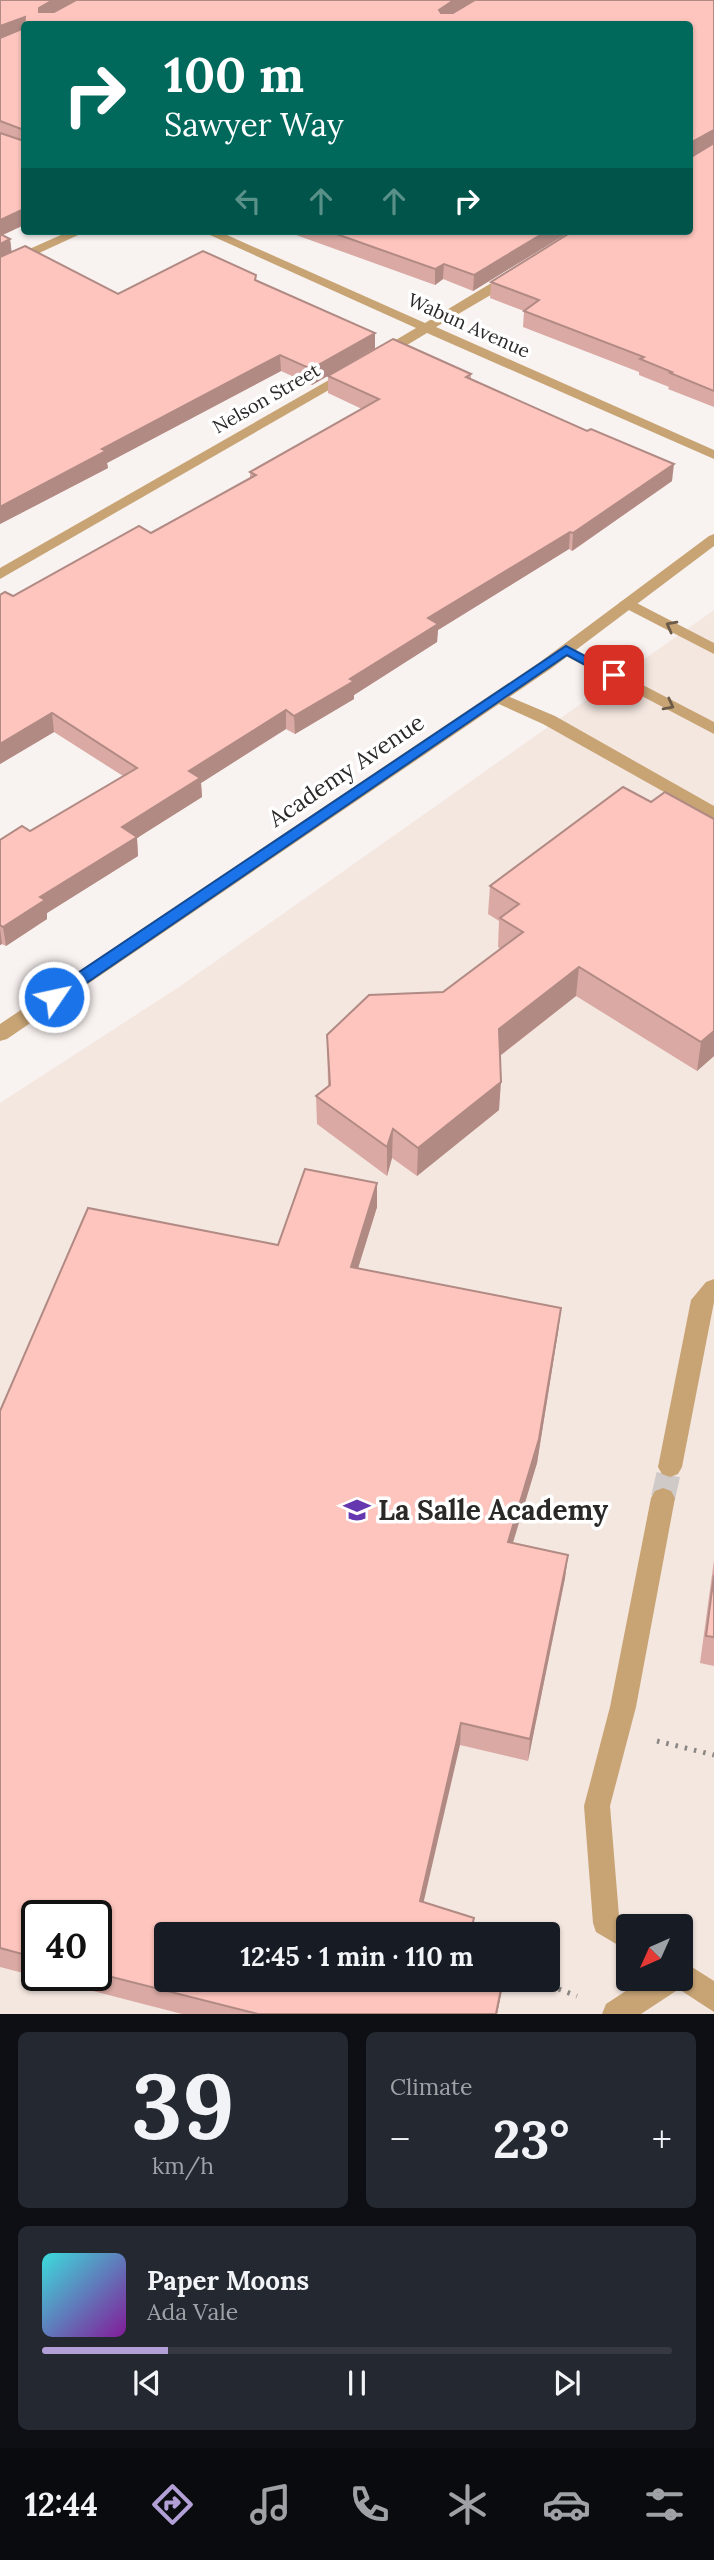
<!DOCTYPE html>
<html lang="en">
<head>
<meta charset="utf-8">
<style>
  body { margin:0; font-family:Lora,serif; background:#242831; color:#f1f3f6; height:100vh; display:flex; flex-direction:column; font-size:26px; white-space:nowrap }
  * { box-sizing:border-box; margin:0 }
  p { font-size:23px; color:#9ea1a6 }
  .icon { flex:none; width:38px; height:38px; fill:none; stroke:currentColor; stroke-width:2; stroke-linecap:round; stroke-linejoin:round }
  .map { position:relative; height:2014px; overflow:hidden }
  .details { display:flex; flex-direction:column; gap:18px; padding:18px; background:#0d0f14; flex:1 }
  .details>* { flex:none }
  .top-card { position:absolute; left:21px; top:21px; width:672px; height:214px; border-radius:7px; box-shadow:0 2px 5px #0004; background:#00695c; color:#fff; overflow:hidden }
  .needle { width:46px; rotate:225deg }
  .controls { position:absolute; left:616px; top:1914px; display:grid; gap:14px }
  .controls a { display:grid; place-items:center; width:77px; height:77px; border-radius:7px; background:#171b24; box-shadow:0 2px 5px #0004; font-size:35px }
  .speed { position:absolute; left:21px; top:1900px; display:flex; gap:14px; font-size:35px; font-weight:700; text-align:center }
  .speed>* { display:grid; place-content:center; width:91px; height:91px; border-radius:50%; background:#171b24; box-shadow:0 2px 5px #0004; line-height:1 }
  .speed .limit { border:4px solid #111; border-radius:10px; background:#fff; color:#111 }
  .pin { position:absolute; display:grid; place-items:center; width:60px; height:60px; color:#fff; margin:-30px; border-radius:14px; box-shadow:0 4px 10px #0006 }
  .me { position:absolute; width:77px; margin:-38px; rotate:56deg; stroke-linejoin:round; filter:drop-shadow(0 0 5px #0008) }
  .turn { display:flex; align-items:center; gap:24px; height:147px; padding:0 28px; font-size:32px }
  .turn .icon { width:91px; height:91px; stroke-width:2.5 }
  .turn b { display:block; font-size:49px; line-height:60px }
  .lanes { display:flex; align-items:center; height:66px; padding:0 28px; background:#0003; justify-content:center; gap:35px; direction:ltr }
  .lanes .off { opacity:.35 }
  .big { font-size:52px; font-weight:700; line-height:1.1 }
  .details .widget { flex:1; display:flex; flex-direction:column; justify-content:center; gap:10px; min-width:0; padding:0 24px; border-radius:10px; background:#242831 }
  .details .dial { align-items:center; gap:0 }
  .dial b { font-size:91px; line-height:1 }
  .song { display:flex; align-items:center; gap:21px }
  .cover { width:84px; height:84px; border-radius:10px; background:linear-gradient(135deg,hsl(180 70% 55%),hsl(290 70% 35%)) }
  .played { height:7px; border-radius:4px; background:linear-gradient(90deg,#b29fd6 20%,#363941 20%) }
  .keys { display:flex; justify-content:space-around; direction:ltr }
  .heat { display:flex; justify-content:space-between; align-items:center; font-size:38px; direction:ltr }
  .details .tiles { flex:1; display:grid; gap:18px; grid-template-columns:1fr 1fr }
  .widget:last-child { grid-column:span 2 }
  .trip { position:absolute; left:154px; top:1922px; width:406px; height:70px; border-radius:7px; background:#171b24; box-shadow:0 2px 5px #0004; font-weight:700; line-height:70px; text-align:center }
  .tab-bar { display:flex; height:112px; justify-content:space-around; align-items:center; background:#090b0e; color:#9ea1a6 }
  .tab-bar .icon { width:49px; height:49px }
  .tab-bar .selected { color:#b29fd6 }
  .tab-bar b { font-size:32px; color:#f1f3f6 }
  .map>svg:first-child { display:block }
  .built { fill:#f4e7e0; fill-rule:evenodd }
  .lines { fill:none; stroke-linecap:round; stroke-linejoin:round }
  .minor-tunnel { stroke:#cfcac8; stroke-width:24; stroke-dasharray:24 12; stroke-linecap:butt }
  .path { stroke:#898684; stroke-width:5; stroke-dasharray:2.5 7; stroke-linecap:butt }
  .service { fill:#c8a475; fill-rule:evenodd }
  .minor { fill:#c8a475; fill-rule:evenodd }
  .tertiary { fill:#c8a475; fill-rule:evenodd }
  .wall { fill:#daa9a3; fill-rule:evenodd }
  .shaded-wall { fill:#b18a84 }
  .building { fill:#fdc5bd; stroke:#b18a84; stroke-width:2 }
  .oneway { stroke:#6a5a47 }
  .route { fill:#1a73e8; stroke:#114b97; stroke-width:2 }
  .labels { text-anchor:middle; dominant-baseline:central; stroke-width:7; stroke-linejoin:round; paint-order:stroke }
  .far-street-label { font-size:19px; fill:#2b2928; stroke:#fff }
  .street-label { font-size:23px; fill:#2b2928; stroke:#fff }
  .near-poi-label { font-size:28px; font-weight:bold; fill:#2b2928; stroke:#fff; text-anchor:start }
</style>
</head>
<body>
<div class="map">
<svg width="714" height="2014" viewBox="0 0 714 2014">
  <rect width="100%" height="100%" fill="#f8f2f0"/>
  <path class="built" d="M714,610V2014H0V1103L179,987ZM37,1916H96V1976H37ZM628,1927H681V1979H628ZM166,1934H548V1979H166Z"/>
  <g class="lines">
    <path class="minor-tunnel" d="M663,1498L670,1467"/>
    <g class="path">
      <path d="M657,1741L714,1755"/>
      <path d="M532,1979L577,1996"/>
    </g>
    <path class="service" d="M681,1974L683,1979L679,1989L641,2014H602L606,2004L644,1979H681Z"/>
    <g class="minor">
      <path d="M70,231H87L0,271V262Z"/>
      <path d="M201,231H218L425,323L508,273H518V279L436,327L714,450V459L427,333L384,359H374V353L416,328Z"/>
      <path d="M350,368L355,369V375L0,579V568Z"/>
      <path d="M627,598L714,643V654L621,606L619,603Z"/>
      <path d="M566,645L714,722V734L560,653L558,650Z"/>
      <path d="M498,692L555,716L714,806V820L543,724L492,701L490,697Z"/>
      <path d="M714,1279V1302L682,1467L678,1474L670,1477L662,1474L658,1467L691,1300L706,1282Z"/>
      <path d="M663,1488L671,1491L675,1498L636,1707L610,1806L619,1916L635,1927H628V1951L596,1932L593,1923L584,1806L610,1707L651,1498L655,1491Z"/>
      <path d="M681,1960L714,1981V2012L671,1984L669,1979H681Z"/>
    </g>
    <path class="tertiary" d="M714,534V546L552,668L7,1039L0,1041V1024L540,662L709,536Z"/>
  </g>
  <g class="wall">
    <path d="M0,0H714V407L668,389L669,387L639,375V372L523,327L524,311L490,298L491,282L690,231L24,24V225L3,235L10,239L11,252L118,294L257,280L375,348L471,374V380L672,481L572,551L569,549L438,630L437,642L354,695V699L295,734L286,729L201,783L202,797L137,838L138,856L47,913V919L6,946L2,944L0,945V840L30,831L123,776L54,732L0,764V595L13,596L151,533L250,478V472L362,409L328,393V376L312,385L281,371L107,463L108,468L0,524Z"/>
    <path d="M285,231H571L473,291L443,279L435,285Z"/>
    <path d="M623,787L714,1056L697,1071L576,996L500,1056L499,1110L417,1176L392,1158L387,1176L317,1124L316,1096L328,1086L327,1035L443,992L501,949L498,947L499,921L488,914L490,886Z"/>
    <path d="M377,1183V1207L358,1268L561,1308L558,1332L537,1463L512,1543L568,1555L565,1578L528,1761L460,1745L166,1934L503,1985L497,2014H182L0,1967V1411L278,1245ZM37,1916H96V1976H37Z"/>
    <path d="M714,1560V1666L700,1663Z"/>
  </g>
  <g class="shaded-wall">
    <path d="M53,0H80L41,22L39,12V8Z"/>
    <path d="M454,0H476L438,24L439,10Z"/>
    <path d="M25,17L24,32L0,41V26Z"/>
    <path d="M714,130V143L690,157V143Z"/>
    <path d="M24,209V225L0,236V220Z"/>
    <path d="M547,231H571L473,291L474,275Z"/>
    <path d="M10,239L12,254L0,261V244Z"/>
    <path d="M444,264L443,279L435,285V269Z"/>
    <path d="M375,333V348L312,385L311,369Z"/>
    <path d="M280,355L281,371L107,463L108,468L0,524V507L102,449Z"/>
    <path d="M674,464L672,481L572,551L573,533Z"/>
    <path d="M570,532L569,549L438,630L437,642L354,695V699L295,734L294,716L350,679L428,618Z"/>
    <path d="M286,710V729L201,783L202,797L137,838L138,856L47,913V919L6,946L3,927L189,771Z"/>
    <path d="M52,713L54,732L0,764V744Z"/>
    <path d="M0,928L2,944L0,945Z"/>
    <path d="M579,967L576,996L497,1058L499,1029Z"/>
    <path d="M714,1031V1056L697,1071L701,1042Z"/>
    <path d="M501,1082L499,1110L417,1176L418,1148Z"/>
    <path d="M393,1129L392,1158L387,1176V1147Z"/>
    <path d="M377,1183V1207L351,1291V1267Z"/>
    <path d="M561,1308L558,1332L537,1463L506,1566L508,1542Z"/>
    <path d="M568,1555L565,1578L528,1761L530,1739Z"/>
    <path d="M461,1723L460,1745L419,1922L420,1901Z"/>
    <path d="M503,1979H504L503,1985L497,2014H496Z"/>
  </g>
  <g class="building">
    <path d="M0,0H53L39,8V12H54L76,0H454L439,10L441,13H453L475,0H714V130L690,143L691,157L714,143V391L670,373L672,372L640,359L644,357L524,311L539,300L491,282L573,231H690V24H24V141V130L0,121V38L24,28L25,17L0,26Z"/>
    <path d="M0,133L24,141V209L0,220Z"/>
    <path d="M328,231H547L474,275L444,264L435,269Z"/>
    <path d="M0,234L10,239L0,244Z"/>
    <path d="M25,246L118,294L203,251L256,275L255,280L375,333L311,369L280,355L102,449L106,451L0,507V257Z"/>
    <path d="M393,339L471,374L466,377L587,431L591,429L674,464L573,533L570,532L428,618L438,624L350,679L354,681L294,716L286,710L189,771L200,778L122,827L137,837L40,897L45,900L3,927L0,925V840L22,826L30,831L137,768L52,713L0,744V595L5,592L13,596L139,526L151,533L256,475L250,472L379,399L328,376Z"/>
    <path d="M623,787L651,802L665,792L714,819V1031L701,1042L579,967L499,1029L501,1082L418,1148L393,1129L387,1147L316,1096L330,1085L327,1035L369,995L443,992L523,932L500,918L519,904L490,886Z"/>
    <path d="M305,1169L377,1183L351,1267L561,1308L539,1439L508,1542L568,1555L530,1739L461,1723L420,1901L474,1918L470,1934H166V1979H503L496,2014H258L96,1973V1916H37V1958L0,1948V1411L88,1208L278,1245Z"/>
    <path d="M714,1575V1637L706,1636Z"/>
  </g>
  <defs><path id="oneway-chevron" d="M-2-3.5L2.5 0L-2 3.5" fill="none" stroke-width="1.6" stroke-linecap="round" stroke-linejoin="round" transform="scale(1.75)"/></defs>
  <g class="oneway">
    <use href="#oneway-chevron" transform="translate(671 626) rotate(-152)"/>
    <use href="#oneway-chevron" transform="translate(669 705) rotate(28)"/>
  </g>
  <path class="route" d="M566,646L621,675L619,678H609L567,655L60,1001H48L46,997L48,993Z"/>
  <defs>
    <g id="school-bare" transform="scale(2.1)"><path d="M0-5L7-2L0 1L-7-2ZM-4 1L0 2.5L4 1V4Q0 6-4 4Z" fill="#6538b0" stroke="#fff" stroke-width="2.5" paint-order="stroke"/></g>
  </defs>
  <g fill-rule="evenodd">
    <use href="#school-bare" x="357" y="1510"/>
  </g>
  <g class="labels">
    <g class="far-street-label">
      <text transform="translate(469 325) rotate(24)">Wabun Avenue</text>
      <text transform="translate(266 398) rotate(-30)">Nelson Street</text>
    </g>
    <g class="street-label">
      <text transform="translate(346 770) rotate(-34)">Academy Avenue</text>
    </g>
    <g class="near-poi-label">
      <text x="378" y="1510">La Salle Academy</text>
    </g>
  </g>
</svg>
<div class="controls">
<a><svg class="needle" viewBox="-14 -14 28 28"><path d="M0-13l5 13h-10z" fill="#e53935"/><path d="M0 13l5-13h-10z" fill="#9ea1a6"/></svg></a>
</div>
<div class="speed"><div class="limit">40</div></div>
<div class="pin" style="left:614px;top:675px;background:#d93025"><svg class="icon" aria-label="arrive" viewBox="0 0 24 24"><path d="M6 21V4h12l-3 4 3 4H6"/></svg></div>
<svg class="me" style="left:54px;top:997px" viewBox="-20 -20 40 40"><circle r="17" fill="#1a73e8" stroke="#fff" stroke-width="3"/><path d="M0-11L8 9 0 5-8 9z" fill="#fff"/></svg>
<div class="trip">12:45 · 1 min · 110 m</div>
<div class="top-card">
<div class="turn"><svg class="icon" aria-label="right" viewBox="0 0 24 24"><path d="M7 20v-9h11M14 6l5 5-5 5"/></svg><div><b>100 m</b>Sawyer Way</div></div>
<div class="lanes"><svg class="icon off" aria-label="left" viewBox="0 0 24 24"><path d="M17 20v-9H6M10 6l-5 5 5 5"/></svg><svg class="icon off" aria-label="ahead" viewBox="0 0 24 24"><path d="M12 20V5M6 11l6-6 6 6"/></svg><svg class="icon off" aria-label="ahead" viewBox="0 0 24 24"><path d="M12 20V5M6 11l6-6 6 6"/></svg><svg class="icon" aria-label="right" viewBox="0 0 24 24"><path d="M7 20v-9h11M14 6l5 5-5 5"/></svg></div>
</div>
</div>
<section class="details">
<div class="tiles">
<div class="widget dial"><b>39</b><p>km/h</p></div>
<div class="widget"><p>Climate</p>
<div class="heat"><a>−</a><b class="big">23°</b><a>+</a></div>
</div>
<div class="widget">
<div class="song"><i class="cover"></i><div><b>Paper Moons</b><p>Ada Vale</p></div></div>
<div class="played"></div>
<div class="keys"><svg class="icon" aria-label="previous" viewBox="0 0 24 24"><path d="M18 5L8 12l10 7zM5 5v14"/></svg><svg class="icon" aria-label="pause" viewBox="0 0 24 24"><path d="M8 5v14M16 5v14"/></svg><svg class="icon" aria-label="next" viewBox="0 0 24 24"><path d="M6 5l10 7-10 7zM19 5v14"/></svg></div>
</div>
</div>
</section>
<nav class="tab-bar">
<b>12:44</b>
<svg class="icon selected" aria-label="directions" viewBox="0 0 24 24"><path d="M12 3l9 9-9 9-9-9zM9 14v-3h6M13 9l2 2-2 2"/></svg>
<svg class="icon" aria-label="music" viewBox="0 0 24 24"><path d="M9 18V5l10-2v13"/><circle cx="6" cy="18" r="3"/><circle cx="16" cy="16" r="3"/></svg>
<svg class="icon" aria-label="phone" viewBox="0 0 24 24"><path d="M5 4h4l2 5-3 2q2 4 5 5l2-3 5 2v4C11 20 4 13 5 4z"/></svg>
<svg class="icon" aria-label="climate" viewBox="0 0 24 24"><path d="M12 3v18M4 7l16 10M4 17L20 7"/></svg>
<svg class="icon" aria-label="car" viewBox="0 0 24 24"><path d="M5 17H2v-5l4-1 3-4h7l3 4 3 1v5h-3M9 17h6M6 11h13"/><circle cx="7" cy="17" r="2"/><circle cx="17" cy="17" r="2"/></svg>
<svg class="icon" aria-label="filters" viewBox="0 0 24 24"><path d="M4 7h16M4 17h16"/><circle cx="9" cy="7" r="2"/><circle cx="15" cy="17" r="2"/></svg>
</nav>
</body>
</html>
